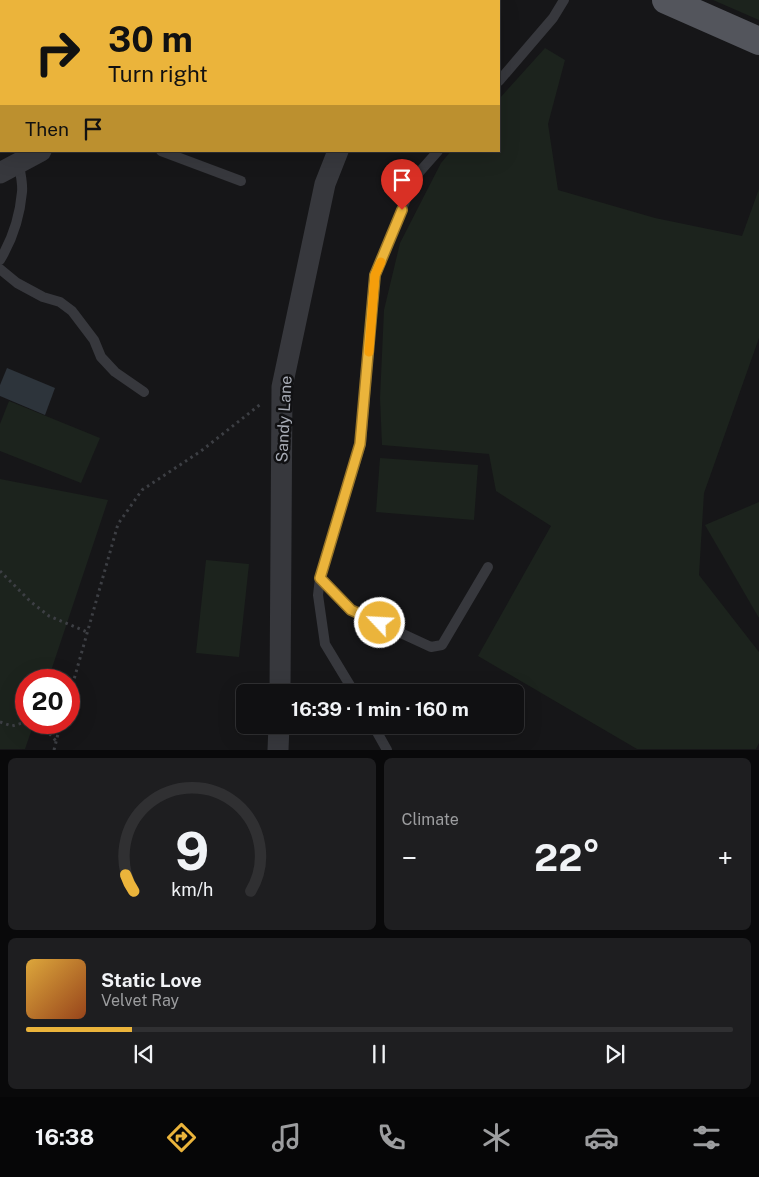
<!DOCTYPE html>
<html lang="en">
<head>
<meta charset="utf-8">
<style>
  body { margin:0; font-family:"Public Sans",sans-serif; background:#1e1e20; color:#f1f3f6; height:100vh; display:flex; flex-direction:column; font-size:19px; white-space:nowrap }
  * { box-sizing:border-box; margin:0 }
  p { font-size:16px; color:#9c9d9f }
  .icon { flex:none; width:28px; height:28px; fill:none; stroke:currentColor; stroke-width:2; stroke-linecap:round; stroke-linejoin:round }
  .map { position:relative; height:750px; overflow:hidden }
  .sheet { display:flex; flex-direction:column; gap:8px; padding:8px; background:#09090a; flex:1 }
  .sheet>* { flex:none }
  .guide { position:absolute; left:0px; top:0px; width:500px; height:152px; box-shadow:0 5px 20px #0002,0 0 0 1px #303032; background:#ebb43b; color:#111; overflow:hidden }
  .speed { position:absolute; left:15px; top:669px; display:flex; gap:10px; font-size:25px; font-weight:700; text-align:center }
  .speed>* { display:grid; place-content:center; width:65px; height:65px; border-radius:50%; background:#101012; box-shadow:0 5px 20px #0002,0 0 0 1px #303032; line-height:1 }
  .speed .limit { border:8px solid #d22; background:#fff; color:#111 }
  .pin { position:absolute; display:grid; place-items:center; width:42px; height:42px; color:#fff; margin:-51px -21px; border-radius:50% 50% 50% 0; rotate:-45deg; box-shadow:0 0 5px #0007 }
  .pin .icon { rotate:45deg }
  .me { position:absolute; width:55px; margin:-28px; rotate:295deg; stroke-linejoin:round; filter:drop-shadow(0 0 4px #0008) }
  .turn { display:flex; align-items:center; gap:18px; height:105px; padding:0 25px; font-size:22px }
  .turn .icon { width:65px; height:65px; stroke-width:2.5 }
  .turn b { display:block; font-size:35px; line-height:42px }
  .then { display:flex; align-items:center; height:48px; padding:0 25px; background:#0003; gap:10px; font-size:19px }
  .big { font-size:38px; font-weight:700; line-height:1.1 }
  .sheet .tile { flex:1; display:flex; flex-direction:column; justify-content:center; gap:8px; min-width:0; padding:0 18px; border-radius:8px; background:#1e1e20 }
  .sheet .dial { align-items:center; gap:0 }
  .dial svg { height:130px; overflow:visible; fill:none; stroke:#303032; stroke-width:7; stroke-linecap:round; text-anchor:middle }
  .dial text { fill:#f1f3f6; stroke:none }
  .song { display:flex; align-items:center; gap:15px }
  .cover { width:60px; height:60px; border-radius:8px; background:linear-gradient(135deg,hsl(40 70% 55%),hsl(20 70% 35%)) }
  .played { height:5px; border-radius:2px; background:linear-gradient(90deg,#ebb43b 15%,#303032 15%) }
  .keys { display:flex; justify-content:space-around; direction:ltr }
  .heat { display:flex; justify-content:space-between; align-items:center; font-size:28px; direction:ltr }
  .sheet .tiles { flex:1; display:grid; gap:8px; grid-template-columns:1fr 1fr }
  .tile:last-child { grid-column:span 2 }
  .trip { position:absolute; left:236px; top:684px; width:288px; height:50px; border-radius:8px; background:#101012; box-shadow:0 5px 20px #0002,0 0 0 1px #303032; font-weight:700; line-height:50px; text-align:center }
  .menu { display:flex; height:80px; justify-content:space-around; align-items:center; background:#060607; color:#9c9d9f }
  .menu .icon { width:35px; height:35px }
  .menu .on { color:#ebb43b }
  .menu b { font-size:22px; color:#f1f3f6 }
  .map>svg:first-child { display:block }
  .green { fill:#1c231d }
  .water { fill:#2d343b }
  .lines { fill:none; stroke-linecap:round; stroke-linejoin:round }
  .path { stroke:#3d3f44; stroke-width:3; stroke-dasharray:2.5 4; stroke-linecap:butt }
  .service { stroke:#37383d; stroke-width:10 }
  .minor { stroke:#37383d; stroke-width:21 }
  .primary { stroke:#53555c; stroke-width:28 }
  .route-casing { stroke:#997526; stroke-width:12 }
  .route { stroke:#ebb43b; stroke-width:9 }
  .slow { stroke:#f59e0b; stroke-width:9 }
  .labels { text-anchor:middle; dominant-baseline:central; stroke-width:5; stroke-linejoin:round; paint-order:stroke }
  .street-label { font-size:16px; fill:#a9adb7; stroke:#111113 }
</style>
</head>
<body>
<div class="map">
<svg width="759" height="750" viewBox="0 0 759 750">
  <rect width="100%" height="100%" fill="#161618"/>
  <g class="green">
    <path d="M713,0H759V20Z"/>
    <path d="M545,48L565,60L548,124L558,190L655,218L742,236L759,189V338L704,493L699,575L759,652V743L756,749H637L478,656L551,526L496,491L489,454L382,445L380,398L384,310L400,243L441,163L451,151H499V99Z"/>
    <path d="M9,401L100,438L81,483L0,451V424Z"/>
    <path d="M380,458L478,465L474,520L376,512Z"/>
    <path d="M0,479L108,500L48,680H26V722L34,723L25,749H0Z"/>
    <path d="M759,502V618L705,525Z"/>
    <path d="M206,560L249,564L239,657L196,653Z"/>
  </g>
  <path class="water" d="M7,368L55,388L45,415L0,396V385Z"/>
  <g class="lines">
    <g class="path">
      <path d="M0,571L31,602L49,616L87,632"/>
      <path d="M69,697L118,524L142,490L201,451L262,403"/>
      <path d="M0,722L12,726L26,722"/>
      <path d="M34,722L47,731L56,741"/>
      <path d="M54,750L61,722"/>
    </g>
    <g class="service">
      <path d="M499,81L553,18L564,0"/>
      <path d="M161,151L241,181"/>
      <path d="M0,260C12,240 20,215 22,192C23,183 20,173 19,164"/>
      <path d="M0,269L17,283L43,297L60,302L72,311L94,340L101,357L115,372L144,392"/>
      <path d="M320,578L351,610L431,647L442,645L488,567"/>
      <path d="M354,692L325,644L318,595L320,578L361,444L375,275L415,177L438,151"/>
      <path d="M373,725L387,750"/>
    </g>
    <g class="minor">
      <path d="M147,1V0"/>
      <path d="M275,1L276,0"/>
      <path d="M397,1V0"/>
      <path d="M0,173L41,151"/>
      <path d="M280,692L282,387L325,184L338,151"/>
      <path d="M278,750L279,725"/>
    </g>
    <path class="primary" d="M666,0L759,41"/>
  </g>
  <g class="lines">
    <g class="route-casing">
      <path id="route" d="M380,623L351,610L320,578L360,444L375,275L402,210"/>
    </g>
    <use href="#route" class="route"/>
    <path class="slow" d="M369,352L375,275L381,262"/>
  </g>
  <g class="labels">
    <g class="street-label">
      <text transform="translate(284 419) rotate(-87)">Sandy Lane</text>
    </g>
  </g>
</svg>
<div class="speed"><div class="limit">20</div></div>
<div class="pin" style="left:402px;top:210px;background:#d93025"><svg class="icon" aria-label="arrive" viewBox="0 0 24 24"><path d="M6 21V4h12l-3 4 3 4H6"/></svg></div>
<svg class="me" style="left:380px;top:623px" viewBox="-20 -20 40 40"><circle r="17" fill="#ebb43b" stroke="#fff" stroke-width="3"/><path d="M0-11L8 9 0 5-8 9z" fill="#fff"/></svg>
<div class="trip">16:39 · 1 min · 160 m</div>
<div class="guide">
<div class="turn"><svg class="icon" aria-label="right" viewBox="0 0 24 24"><path d="M7 20v-9h11M14 6l5 5-5 5"/></svg><div><b>30 m</b>Turn right</div></div>
<div class="then">Then<svg class="icon" aria-label="arrive" viewBox="0 0 24 24"><path d="M6 21V4h12l-3 4 3 4H6"/></svg></div>
</div>
</div>
<section class="sheet">
<div class="tiles">
<div class="tile dial"><svg viewBox="0 0 100 80">
<path d="M14 69A42 42 0 1 1 86 69"/>
<path d="M14 69A42 42 0 0 1 9 59" stroke="#ebb43b"/>
<text x="50" y="56" font-size="32" font-weight="700">9</text>
<text x="50" y="72" font-size="11">km/h</text>
</svg></div>
<div class="tile"><p>Climate</p>
<div class="heat"><a>−</a><b class="big">22°</b><a>+</a></div>
</div>
<div class="tile">
<div class="song"><i class="cover"></i><div><b>Static Love</b><p>Velvet Ray</p></div></div>
<div class="played"></div>
<div class="keys"><svg class="icon" aria-label="previous" viewBox="0 0 24 24"><path d="M18 5L8 12l10 7zM5 5v14"/></svg><svg class="icon" aria-label="pause" viewBox="0 0 24 24"><path d="M8 5v14M16 5v14"/></svg><svg class="icon" aria-label="next" viewBox="0 0 24 24"><path d="M6 5l10 7-10 7zM19 5v14"/></svg></div>
</div>
</div>
</section>
<nav class="menu">
<b>16:38</b>
<svg class="icon on" aria-label="directions" viewBox="0 0 24 24"><path d="M12 3l9 9-9 9-9-9zM9 14v-3h6M13 9l2 2-2 2"/></svg>
<svg class="icon" aria-label="music" viewBox="0 0 24 24"><path d="M9 18V5l10-2v13"/><circle cx="6" cy="18" r="3"/><circle cx="16" cy="16" r="3"/></svg>
<svg class="icon" aria-label="phone" viewBox="0 0 24 24"><path d="M5 4h4l2 5-3 2q2 4 5 5l2-3 5 2v4C11 20 4 13 5 4z"/></svg>
<svg class="icon" aria-label="climate" viewBox="0 0 24 24"><path d="M12 3v18M4 7l16 10M4 17L20 7"/></svg>
<svg class="icon" aria-label="car" viewBox="0 0 24 24"><path d="M5 17H2v-5l4-1 3-4h7l3 4 3 1v5h-3M9 17h6M6 11h13"/><circle cx="7" cy="17" r="2"/><circle cx="17" cy="17" r="2"/></svg>
<svg class="icon" aria-label="filters" viewBox="0 0 24 24"><path d="M4 7h16M4 17h16"/><circle cx="9" cy="7" r="2"/><circle cx="15" cy="17" r="2"/></svg>
</nav>
</body>
</html>
